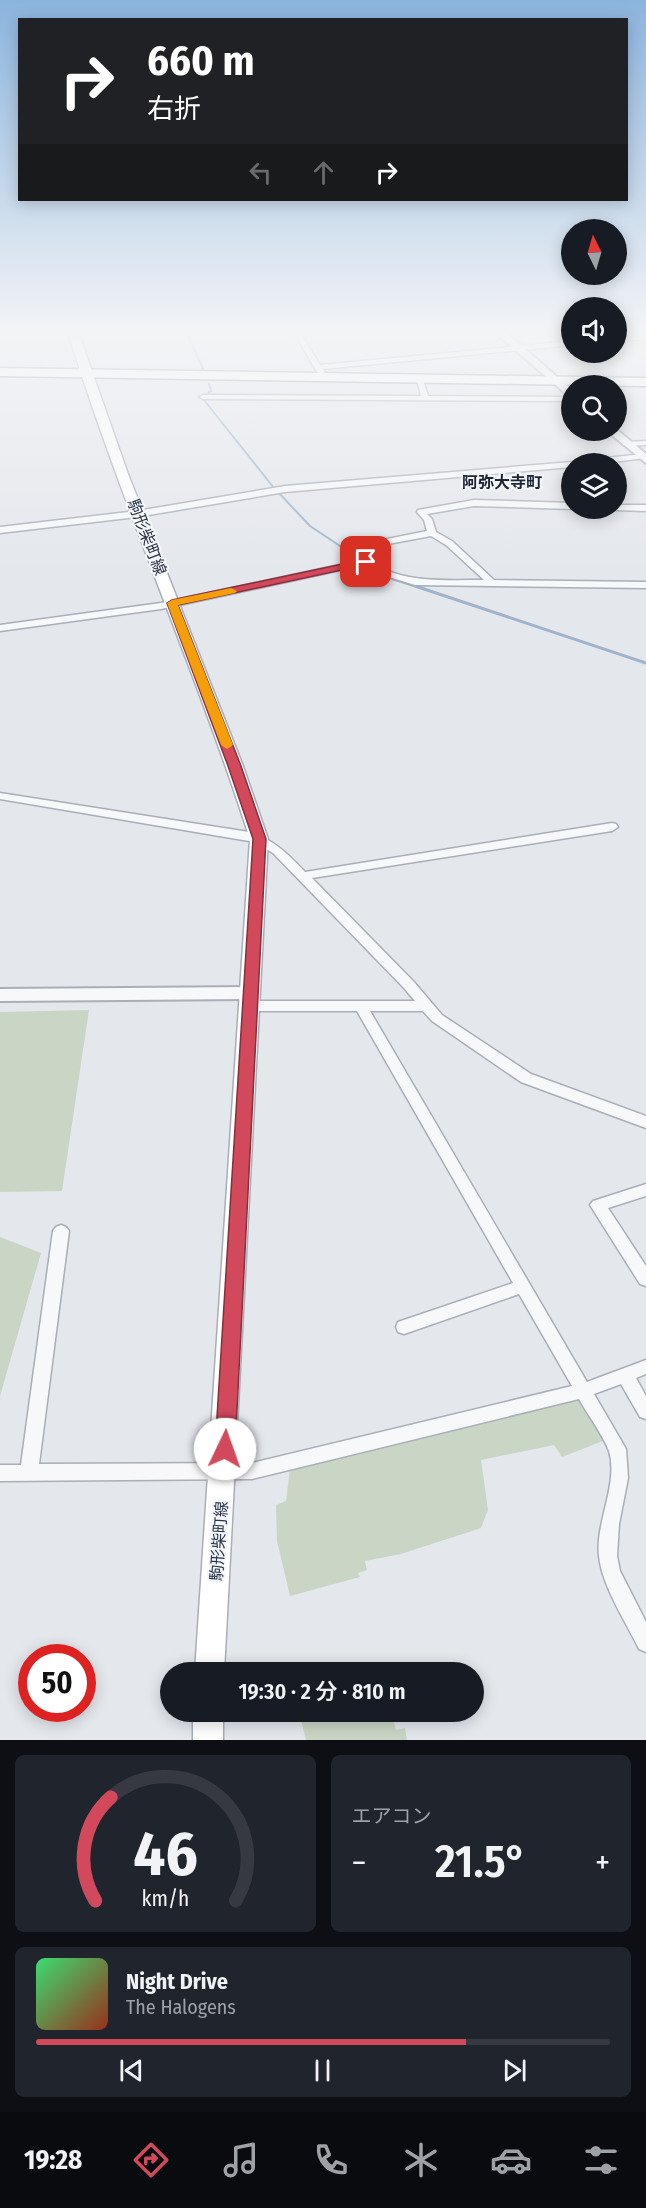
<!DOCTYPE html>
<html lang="ja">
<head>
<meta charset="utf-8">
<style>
  body { margin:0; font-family:"Fira Sans Condensed","Noto Sans JP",sans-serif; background:#20242c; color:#f1f3f6; height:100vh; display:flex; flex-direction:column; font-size:22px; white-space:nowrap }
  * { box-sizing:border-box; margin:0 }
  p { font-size:20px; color:#9ea1a6 }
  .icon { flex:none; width:33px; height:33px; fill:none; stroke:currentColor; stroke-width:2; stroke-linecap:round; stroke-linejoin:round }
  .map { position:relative; height:1740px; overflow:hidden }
  .drawer { display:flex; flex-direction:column; gap:15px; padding:15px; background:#0d0f14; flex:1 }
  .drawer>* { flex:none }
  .hud { position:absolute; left:18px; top:18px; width:610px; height:183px; border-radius:0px; box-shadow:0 3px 15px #0003; background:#202124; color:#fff; overflow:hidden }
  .needle { width:39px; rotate:355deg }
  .controls { position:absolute; left:561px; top:219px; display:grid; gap:12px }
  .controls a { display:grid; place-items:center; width:66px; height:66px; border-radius:50%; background:#171b24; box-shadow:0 3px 15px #0003; font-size:30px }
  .speed { position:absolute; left:18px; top:1644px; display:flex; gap:12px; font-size:30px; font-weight:700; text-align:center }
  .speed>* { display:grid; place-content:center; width:78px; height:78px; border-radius:50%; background:#171b24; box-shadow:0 3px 15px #0003; line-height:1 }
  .speed .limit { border:9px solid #d22; background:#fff; color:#111 }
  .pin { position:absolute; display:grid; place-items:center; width:51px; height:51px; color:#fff; margin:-26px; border-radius:12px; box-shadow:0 3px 9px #0006 }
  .me { position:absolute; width:66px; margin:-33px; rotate:3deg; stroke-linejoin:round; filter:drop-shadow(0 0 4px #0008) }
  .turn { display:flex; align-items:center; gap:21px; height:126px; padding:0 30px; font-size:27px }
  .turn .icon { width:78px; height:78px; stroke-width:2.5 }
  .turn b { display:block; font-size:42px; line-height:51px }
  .lanes { display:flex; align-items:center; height:57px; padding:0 30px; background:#0003; justify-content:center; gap:30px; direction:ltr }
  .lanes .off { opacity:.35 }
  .big { font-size:45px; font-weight:600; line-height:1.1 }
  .drawer .card { flex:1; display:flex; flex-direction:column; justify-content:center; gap:9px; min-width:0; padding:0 21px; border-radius:9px; background:#20242c }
  .drawer .dial { align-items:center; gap:0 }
  .dial svg { height:156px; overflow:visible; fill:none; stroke:#363941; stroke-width:7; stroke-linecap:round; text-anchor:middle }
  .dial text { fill:#f1f3f6; stroke:none }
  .song { display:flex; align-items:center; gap:18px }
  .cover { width:72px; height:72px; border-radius:9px; background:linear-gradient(135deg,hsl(140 70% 55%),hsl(10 70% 35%)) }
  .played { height:6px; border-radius:3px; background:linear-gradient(90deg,#d1495b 75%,#363941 75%) }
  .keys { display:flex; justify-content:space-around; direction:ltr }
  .heat { display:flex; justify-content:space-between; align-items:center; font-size:33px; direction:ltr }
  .drawer .tiles { flex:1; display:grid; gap:15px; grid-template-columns:1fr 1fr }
  .card:last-child { grid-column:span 2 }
  .trip { position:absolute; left:160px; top:1662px; width:324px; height:60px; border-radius:30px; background:#171b24; box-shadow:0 3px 15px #0003; font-weight:600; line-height:60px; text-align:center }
  .tabs { display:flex; height:96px; justify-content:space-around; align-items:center; background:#090b0e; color:#9ea1a6 }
  .tabs .icon { width:42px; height:42px }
  .tabs .selected { color:#d1495b }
  .tabs b { font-size:27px; color:#f1f3f6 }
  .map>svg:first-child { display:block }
  .green { fill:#c9d6c5 }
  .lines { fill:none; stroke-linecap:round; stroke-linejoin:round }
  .stream-far1 { stroke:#9fb4cc; stroke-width:2 }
  .stream { stroke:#9fb4cc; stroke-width:3 }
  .minor-casing { stroke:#a9aeb7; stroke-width:3 }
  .tertiary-casing { stroke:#a9aeb7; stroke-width:4 }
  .secondary-casing { stroke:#a9aeb7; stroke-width:3 }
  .trunk-casing { stroke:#8b94a3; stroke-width:3 }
  .minor { fill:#f7f8fa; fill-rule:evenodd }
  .tertiary { fill:#f7f8fa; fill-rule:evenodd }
  .secondary { fill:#fff; fill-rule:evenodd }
  .trunk { fill:#fff; fill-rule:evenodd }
  .route { fill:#d1495b; stroke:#882f3b; stroke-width:1.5 }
  .slow { fill:#f59e0b }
  .labels { text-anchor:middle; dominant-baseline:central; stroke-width:4.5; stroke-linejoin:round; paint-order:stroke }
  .far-quarter-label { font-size:16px; font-weight:bold; fill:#1d2536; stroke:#f4f6f9 }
  .street-label { font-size:16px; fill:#2b3445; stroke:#f4f6f9 }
</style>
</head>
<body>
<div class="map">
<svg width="646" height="1740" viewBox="0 0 646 1740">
  <rect width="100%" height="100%" fill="#e4e7ec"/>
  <g class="green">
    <path d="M89,1010L62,1191L0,1192V1012Z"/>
    <path d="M0,1237L41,1253L0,1396Z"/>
    <path d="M581,1398L608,1439L562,1457L554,1445L481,1460L488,1510L481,1528L401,1554L365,1561L367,1570L358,1573L360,1577L290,1596L277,1541L276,1505L286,1501L290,1469Z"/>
    <path d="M299,1712H391L396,1730L405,1728L407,1740H306Z"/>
  </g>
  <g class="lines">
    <g class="stream-far1">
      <path d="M185,329L203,369"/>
      <path d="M206,395L211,391L209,384"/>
      <path d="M204,400L274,488"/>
      <path d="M278,492L310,526L343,548"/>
    </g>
    <path class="stream" d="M372,569L385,576L646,663"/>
    <g class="minor-casing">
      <g id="minor">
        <path d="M292,329H298L320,365L572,341V345L323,369L325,372L321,374L317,372Z"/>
        <path d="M646,335V339L616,341V337Z"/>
        <path d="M417,380H423L428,396L572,397V401L203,399L199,397L203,395L421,396Z"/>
        <path d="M646,441V445L626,446L622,444L626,442Z"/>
        <path d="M642,454L646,456L645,458L598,464H572V467L285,492L137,517L0,533V527L137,511L285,486L572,462Z"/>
        <path d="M474,500L572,503V509L474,506L427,514L432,519L436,532L452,541L494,580L646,582V588L415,585L386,576L364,565L161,609L0,631V625L161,603L358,561L347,551V547L427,531L424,520L417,512L418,510ZM431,536L446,545L484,580C440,580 390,585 356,550Z"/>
        <path d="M616,505H646V511L613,510L612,508H616Z"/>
        <path d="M0,793L249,832C273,839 288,854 305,872L612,823L616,824L618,827L612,831L312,878L414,982L442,1015L531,1074L646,1116V1128L521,1082L432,1021L423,1011H370L587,1382L646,1360V1374L636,1378L646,1396V1419L640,1417L621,1384L594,1394L626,1449L628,1478L619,1524L617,1556L620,1571L646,1622V1652L639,1649C626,1622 602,1586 599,1556C595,1523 619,1483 609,1451C603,1435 588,1415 579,1399L252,1479L0,1481V1465H21L53,1231L56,1227L61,1225L66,1227L69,1231L39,1464L252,1463L572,1386L519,1294L404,1334L398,1332L396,1327L398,1322L513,1283L357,1011H249L244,1009L242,1006L244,1003L249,1001H415L404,988L273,853L255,842L0,799Z"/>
        <path d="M646,1184V1196L608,1208L646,1266V1286L640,1284L590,1205L593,1201Z"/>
      </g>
    </g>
    <g class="tertiary-casing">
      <g id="tertiary">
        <path d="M491,329H502L572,390V399Z"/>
        <path d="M616,429L646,454V463L606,430Z"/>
        <path d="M250,987L256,988L259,993L256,998L250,999L0,1001V989Z"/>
      </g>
    </g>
    <g class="secondary-casing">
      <g id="secondary">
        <path d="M67,329H77L128,474L243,766L268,839L224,1672H195L250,839C195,667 120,502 67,329Z"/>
        <rect x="193" y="1712" width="30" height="28"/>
      </g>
    </g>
    <g class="trunk-casing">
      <path id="trunk" d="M0,368L646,378V386L0,376Z"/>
    </g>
    <use href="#minor" class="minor"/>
    <use href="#tertiary" class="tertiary"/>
    <use href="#secondary" class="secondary"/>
    <use href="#trunk" class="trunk"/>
  </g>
  <linearGradient id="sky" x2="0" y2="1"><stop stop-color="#8bb4dd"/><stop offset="0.58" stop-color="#f3f4f6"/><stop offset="1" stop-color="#f3f4f6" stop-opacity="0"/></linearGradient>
  <rect width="646" height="572" fill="url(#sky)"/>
  <path class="route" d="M366,559L370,560V564L178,605L241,766L266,839L235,1449L232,1456L225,1459L218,1456L215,1449L253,839L228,766L167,603L172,600Z"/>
  <path class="slow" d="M231,588L237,591L235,593L178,605L233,745L227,749L221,745L167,603L172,600Z"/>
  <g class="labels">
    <g class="far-quarter-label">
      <text x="502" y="482">阿弥大寺町</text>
    </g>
    <g class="street-label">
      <text transform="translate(147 537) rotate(69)">駒形柴町線</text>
      <text transform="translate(219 1541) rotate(-86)">駒形柴町線</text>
    </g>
  </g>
</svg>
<div class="controls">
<a><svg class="needle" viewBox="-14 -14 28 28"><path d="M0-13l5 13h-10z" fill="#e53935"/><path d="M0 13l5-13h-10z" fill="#9ea1a6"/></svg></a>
<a><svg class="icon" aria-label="sound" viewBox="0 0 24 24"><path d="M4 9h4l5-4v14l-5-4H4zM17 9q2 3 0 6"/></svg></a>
<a><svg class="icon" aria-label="search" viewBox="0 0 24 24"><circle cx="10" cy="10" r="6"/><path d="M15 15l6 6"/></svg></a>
<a><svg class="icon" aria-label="layers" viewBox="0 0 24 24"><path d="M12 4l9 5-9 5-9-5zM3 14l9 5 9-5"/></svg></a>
</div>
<div class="speed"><div class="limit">50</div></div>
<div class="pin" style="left:366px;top:562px;background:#d93025"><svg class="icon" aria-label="arrive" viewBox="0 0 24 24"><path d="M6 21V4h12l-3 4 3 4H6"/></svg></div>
<svg class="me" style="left:225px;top:1449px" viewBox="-20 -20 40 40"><circle r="19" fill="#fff"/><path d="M0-13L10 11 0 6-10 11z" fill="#d1495b"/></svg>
<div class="trip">19:30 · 2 分 · 810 m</div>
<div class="hud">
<div class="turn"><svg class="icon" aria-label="right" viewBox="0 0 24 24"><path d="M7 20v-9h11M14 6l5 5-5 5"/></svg><div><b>660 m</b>右折</div></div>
<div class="lanes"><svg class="icon off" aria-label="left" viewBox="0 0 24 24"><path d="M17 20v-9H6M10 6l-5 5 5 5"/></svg><svg class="icon off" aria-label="ahead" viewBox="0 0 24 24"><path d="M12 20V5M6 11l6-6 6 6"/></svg><svg class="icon" aria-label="right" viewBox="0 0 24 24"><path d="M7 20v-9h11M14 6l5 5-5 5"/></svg></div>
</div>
</div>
<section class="drawer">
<div class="tiles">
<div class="card dial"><svg viewBox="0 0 100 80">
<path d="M14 69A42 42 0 1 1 86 69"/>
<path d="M14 69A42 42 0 0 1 22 16" stroke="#d1495b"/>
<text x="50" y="56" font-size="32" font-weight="700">46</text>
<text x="50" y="72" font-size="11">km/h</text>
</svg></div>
<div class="card"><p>エアコン</p>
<div class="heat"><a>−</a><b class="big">21.5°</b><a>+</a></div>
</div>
<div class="card">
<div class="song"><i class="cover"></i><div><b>Night Drive</b><p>The Halogens</p></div></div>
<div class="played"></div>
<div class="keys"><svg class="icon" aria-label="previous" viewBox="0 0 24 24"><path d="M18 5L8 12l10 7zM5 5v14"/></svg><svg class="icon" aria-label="pause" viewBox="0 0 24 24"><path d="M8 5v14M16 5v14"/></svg><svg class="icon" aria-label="next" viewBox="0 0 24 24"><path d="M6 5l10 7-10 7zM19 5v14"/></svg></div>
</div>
</div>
</section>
<nav class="tabs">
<b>19:28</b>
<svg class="icon selected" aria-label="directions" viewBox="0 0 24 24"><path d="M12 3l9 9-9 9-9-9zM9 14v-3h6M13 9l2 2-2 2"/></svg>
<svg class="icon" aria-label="music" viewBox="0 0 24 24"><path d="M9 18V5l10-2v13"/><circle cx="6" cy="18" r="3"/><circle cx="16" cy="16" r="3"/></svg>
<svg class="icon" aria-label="phone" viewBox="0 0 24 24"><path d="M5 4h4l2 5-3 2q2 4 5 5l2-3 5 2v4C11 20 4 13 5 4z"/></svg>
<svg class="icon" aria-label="climate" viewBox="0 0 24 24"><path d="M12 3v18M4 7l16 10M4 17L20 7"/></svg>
<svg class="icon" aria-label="car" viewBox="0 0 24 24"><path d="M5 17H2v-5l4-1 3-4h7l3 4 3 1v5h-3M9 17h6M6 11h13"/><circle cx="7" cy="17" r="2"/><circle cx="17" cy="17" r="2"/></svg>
<svg class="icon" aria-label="filters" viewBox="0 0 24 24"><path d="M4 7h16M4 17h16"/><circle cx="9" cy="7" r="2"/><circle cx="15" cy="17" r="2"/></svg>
</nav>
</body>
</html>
